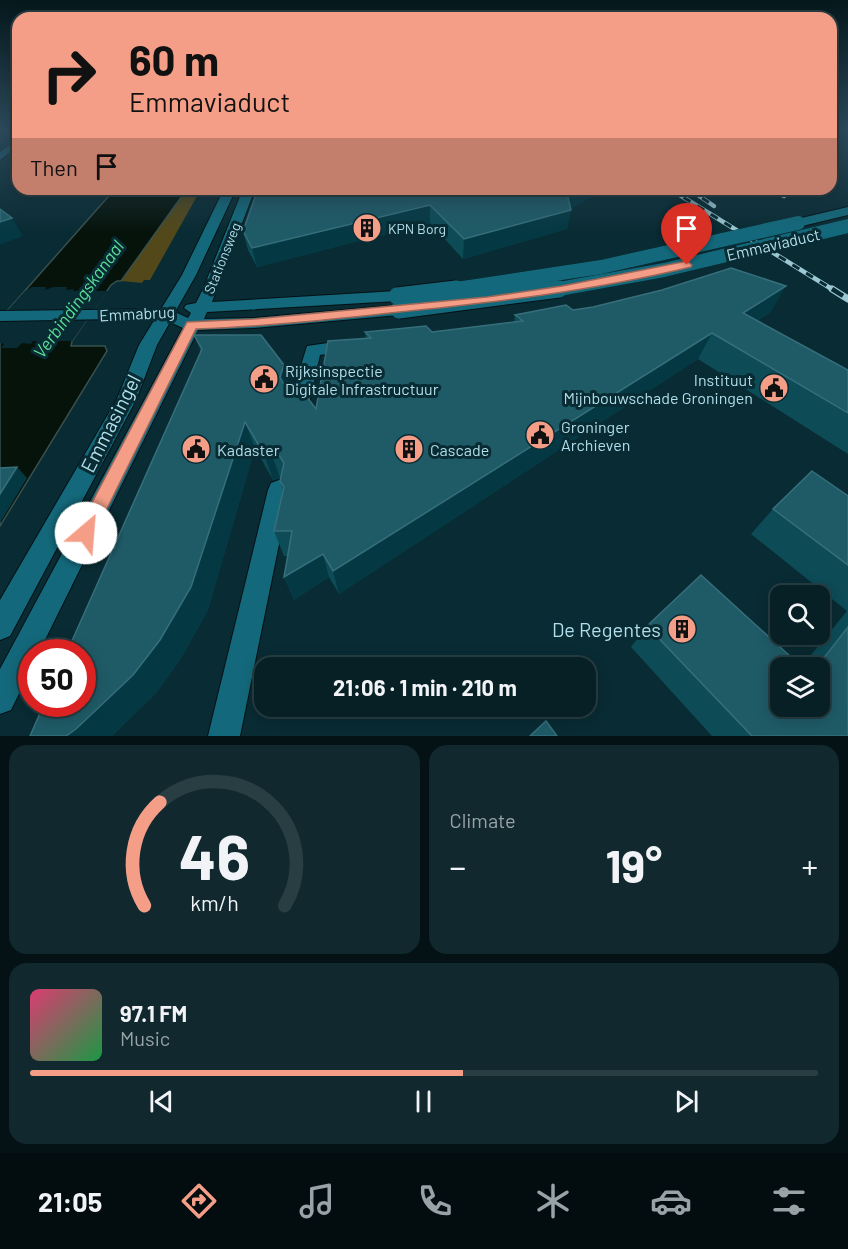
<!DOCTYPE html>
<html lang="en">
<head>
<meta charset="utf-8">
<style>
  body { margin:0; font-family:Barlow,sans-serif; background:#10282e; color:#f1f3f6; height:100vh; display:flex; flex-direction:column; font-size:22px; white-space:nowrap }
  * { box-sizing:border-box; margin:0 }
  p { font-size:20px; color:#98a3a7 }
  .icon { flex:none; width:33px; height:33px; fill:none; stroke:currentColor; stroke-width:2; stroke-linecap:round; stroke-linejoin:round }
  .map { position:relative; height:736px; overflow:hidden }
  .panel { display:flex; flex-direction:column; gap:9px; padding:9px; background:#041215; flex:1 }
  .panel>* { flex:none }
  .top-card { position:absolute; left:12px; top:12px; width:825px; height:183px; border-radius:18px; box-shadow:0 3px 15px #0003,0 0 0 2px #283e43; background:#f49e87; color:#111; overflow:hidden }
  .controls { position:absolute; left:770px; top:585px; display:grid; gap:12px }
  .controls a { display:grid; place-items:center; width:60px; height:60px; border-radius:12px; background:#072026; box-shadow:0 3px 15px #0003,0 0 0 2px #283e43; font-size:30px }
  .speed { position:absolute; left:18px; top:639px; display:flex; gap:12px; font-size:30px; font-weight:700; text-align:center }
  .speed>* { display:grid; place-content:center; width:78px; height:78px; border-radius:50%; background:#072026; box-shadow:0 3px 15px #0003,0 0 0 2px #283e43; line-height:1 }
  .speed .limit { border:9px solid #d22; background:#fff; color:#111 }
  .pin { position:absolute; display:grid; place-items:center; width:51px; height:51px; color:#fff; margin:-62px -26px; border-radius:50% 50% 50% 0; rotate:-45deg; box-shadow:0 0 6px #0007 }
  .pin .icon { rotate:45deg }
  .me { position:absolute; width:66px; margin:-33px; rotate:27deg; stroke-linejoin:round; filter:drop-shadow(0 0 4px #0008) }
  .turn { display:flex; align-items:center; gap:21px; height:126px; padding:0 18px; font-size:27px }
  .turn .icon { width:78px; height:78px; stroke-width:2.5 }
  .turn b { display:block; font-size:42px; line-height:51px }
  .then { display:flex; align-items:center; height:57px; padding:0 18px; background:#0003; gap:12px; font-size:22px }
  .big { font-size:45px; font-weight:700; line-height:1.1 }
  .panel .widget { flex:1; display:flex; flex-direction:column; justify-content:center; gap:9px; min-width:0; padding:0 21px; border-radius:18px; background:#10282e }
  .panel .dial { align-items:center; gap:0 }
  .dial svg { height:156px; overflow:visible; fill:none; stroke:#283e43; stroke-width:7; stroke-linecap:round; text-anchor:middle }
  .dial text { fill:#f1f3f6; stroke:none }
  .song { display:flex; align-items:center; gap:18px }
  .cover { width:72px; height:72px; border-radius:9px; background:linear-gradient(135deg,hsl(340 70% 55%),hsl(140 70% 35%)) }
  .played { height:6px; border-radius:3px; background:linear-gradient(90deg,#f49e87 55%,#283e43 55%) }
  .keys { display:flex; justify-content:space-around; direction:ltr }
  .heat { display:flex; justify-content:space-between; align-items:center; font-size:33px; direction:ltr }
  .panel .tiles { flex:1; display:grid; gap:9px; grid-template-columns:1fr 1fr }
  .widget:last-child { grid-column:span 2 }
  .trip { position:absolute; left:254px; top:657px; width:342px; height:60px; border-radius:18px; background:#072026; box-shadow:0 3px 15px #0003,0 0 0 2px #283e43; font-weight:700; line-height:60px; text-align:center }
  .dock { display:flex; height:96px; justify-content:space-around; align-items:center; background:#030d0f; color:#98a3a7 }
  .dock .icon { width:42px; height:42px }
  .dock .selected { color:#f49e87 }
  .dock b { font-size:27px; color:#f1f3f6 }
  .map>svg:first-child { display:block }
  .green { fill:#53481a }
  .water { fill:#06130b; stroke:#39504e; stroke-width:1.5 }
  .pier { fill:#092b33 }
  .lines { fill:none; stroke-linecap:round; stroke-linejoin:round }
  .street-casing { stroke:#051115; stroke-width:2 }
  .secondary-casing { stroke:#051115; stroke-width:2 }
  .street { fill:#13697b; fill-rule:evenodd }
  .secondary { fill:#13697b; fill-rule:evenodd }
  .rail-far1-casing { stroke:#9bc8d3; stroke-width:4.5 }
  .rail-casing { stroke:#9bc8d3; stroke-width:7 }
  .rail-far1 { stroke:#092b33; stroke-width:3; stroke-dasharray:8; stroke-linecap:butt }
  .rail { stroke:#092b33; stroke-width:4.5; stroke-dasharray:13; stroke-linecap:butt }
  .secondary-bridge-far1-casing { stroke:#051115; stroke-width:14; stroke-linecap:butt }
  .secondary-bridge-casing { stroke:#051115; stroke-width:19; stroke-linecap:butt }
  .secondary-bridge-far1 { stroke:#13697b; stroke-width:14 }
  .secondary-bridge { stroke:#13697b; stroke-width:17 }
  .wall { fill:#0d4b57; fill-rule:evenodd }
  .shaded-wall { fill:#043842 }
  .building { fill:#1f5b67; stroke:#366f7b; stroke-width:1.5 }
  .route { fill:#f49e87; stroke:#9f6758; stroke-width:1.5 }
  .labels { text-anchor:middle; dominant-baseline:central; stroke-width:6; stroke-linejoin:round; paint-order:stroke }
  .far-poi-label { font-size:14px; fill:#b0deea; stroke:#092b33; text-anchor:start }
  .far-street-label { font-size:14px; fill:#b0deea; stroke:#092b33 }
  .street-label { font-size:16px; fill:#b0deea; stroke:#092b33 }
  .poi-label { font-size:16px; fill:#b0deea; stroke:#092b33; text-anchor:start }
  .water-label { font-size:18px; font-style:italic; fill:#5adf96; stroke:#092b33 }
  .near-street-label { font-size:20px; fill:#b0deea; stroke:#092b33 }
  .near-poi-label { font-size:20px; fill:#b0deea; stroke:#092b33; text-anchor:end }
</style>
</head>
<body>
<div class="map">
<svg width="848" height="736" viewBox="0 0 848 736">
  <rect width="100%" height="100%" fill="#092b33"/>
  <path class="green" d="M187,189H201L150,280H144L142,283L121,281Z"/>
  <path class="water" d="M115,189H187L121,281H117L111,285L72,341L71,346H105L107,351L0,526V319Z"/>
  <path class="pier" d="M32,287H46L45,290L53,287H67L66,290L74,289L73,291H108L72,341H33L31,344L22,343L17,348H1L4,344L0,343V319L25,291Z"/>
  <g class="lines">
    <g class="street-casing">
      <g id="street">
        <path d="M18,138V146L0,160V152Z"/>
        <path d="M166,309L174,314L172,318L0,321V311Z"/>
        <path d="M349,340L355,342L358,346L355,350L320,355L309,404L306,409L299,411L292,409L289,404L307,346Z"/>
        <path d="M279,480L287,483L290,490L240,736H208L268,490L271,483Z"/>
      </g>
    </g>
    <g class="secondary-casing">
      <g id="secondary">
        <path d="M224,189H236L196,275L175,312L188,318L191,313L184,308L186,305L196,303L203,289L243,189H255L212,302L397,291L405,296L397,301L207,312L204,319L253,318L399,305L407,310L399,315L253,328L198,330L39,652H32V667L11,710L0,714V669L183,328L170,322L157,345L136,400L10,636L0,640V600L117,399L139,345L182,275Z"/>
        <path d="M848,207V215L798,227L792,223L793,220Z"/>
      </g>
    </g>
    <use href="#street" class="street"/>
    <use href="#secondary" class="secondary"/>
    <g class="rail-far1-casing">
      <g id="rail-far1">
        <path d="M670,189L835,291"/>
        <path d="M689,189L714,206"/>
        <path d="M769,189L784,196"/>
      </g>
    </g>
    <g class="rail-casing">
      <path id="rail" d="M832,289L848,299"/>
    </g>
    <use href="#rail-far1" class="rail-far1"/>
    <use href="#rail" class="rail"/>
    <g class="secondary-bridge-far1-casing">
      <g id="secondary-bridge-far1">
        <path d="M443,291L601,267L798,223"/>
        <path d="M548,291L664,270L848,226"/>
      </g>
    </g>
    <g class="secondary-bridge-casing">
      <g id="secondary-bridge">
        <path d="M397,296L456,289"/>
        <path d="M399,310L559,289"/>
      </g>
    </g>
    <use href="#secondary-bridge-far1" class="secondary-bridge-far1"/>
    <use href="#secondary-bridge" class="secondary-bridge"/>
  </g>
  <g class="wall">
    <path d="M258,189H607L571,208V210L567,229L463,259L430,223L257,267L248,250L243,231Z"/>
    <path d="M573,310L771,312L757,321L848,370V454L698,359L339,594L329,577L294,600L284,577L288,556H284L274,531L283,490L280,481L281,478L273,480L255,448L208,610L180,660L156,693L112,736H66L201,352L194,335L289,386L316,409L366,339L365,332H432L514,322L515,315Z"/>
    <path d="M848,496V736H712L631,647L647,626L802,666L847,611L751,534L773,509ZM780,668H819L780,706Z"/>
  </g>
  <g class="shaded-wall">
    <path d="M577,189H607L564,212L567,194Z"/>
    <path d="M430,205V223L257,267L252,248Z"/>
    <path d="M571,210L567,229L463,259L464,239Z"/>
    <path d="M12,218L23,236L0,245V222Z"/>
    <path d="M786,286L771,312L729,340L743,313Z"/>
    <path d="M712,333L698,359L339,594L333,571Z"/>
    <path d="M284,365L291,391L287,403L280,377Z"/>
    <path d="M245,422L255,448L208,610L180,660L156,693L112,736H66Z"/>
    <path d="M271,452L280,478L273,480L264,454Z"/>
    <path d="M17,467L27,478L0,523V494Z"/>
    <path d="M323,554L329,577L294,600L284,577Z"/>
  </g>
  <g class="building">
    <path d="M258,189H577L567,194L571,210L464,239L430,205L252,248L243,231Z"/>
    <path d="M0,209L12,218L0,222Z"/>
    <path d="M731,268L786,286L743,313L848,370V413L712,333L333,571L323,554L284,577L292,531H274L284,487L280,481L284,463L279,455L271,452L264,454L245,422L191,587L160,640L133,675L76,729L66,736H30L44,704H82V652H67L202,349L194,335H261L284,365L280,377L283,383L292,386L298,385L316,409L328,341L371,338L365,332L426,326L432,332L523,321L515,315L566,305L573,310L593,307L662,290Z"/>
    <path d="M17,467L0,494V468Z"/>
    <path d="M812,471L848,496V565L773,509Z"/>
    <path d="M701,575L803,668H780V706H819V668H816L848,627V736H752L647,626Z"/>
    <path d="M546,721L557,736H530Z"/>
  </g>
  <linearGradient id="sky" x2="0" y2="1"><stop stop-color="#05181c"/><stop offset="0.56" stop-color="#2c4a5b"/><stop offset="1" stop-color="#2c4a5b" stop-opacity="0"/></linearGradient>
  <rect width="848" height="232" fill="url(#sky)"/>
  <path class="route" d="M687,261L692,265L691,267C592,291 491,303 390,313C325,320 261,327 196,329L92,539L86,541L79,539L77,533L79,527L187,322L253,319L487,297L562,286Z"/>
  <defs>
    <g id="building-disc" transform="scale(1.5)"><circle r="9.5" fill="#f49e87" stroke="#092b33"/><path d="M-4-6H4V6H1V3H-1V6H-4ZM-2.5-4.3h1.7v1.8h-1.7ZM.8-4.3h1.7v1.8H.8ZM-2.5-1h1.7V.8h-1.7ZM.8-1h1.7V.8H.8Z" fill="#111"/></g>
    <g id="civic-disc" transform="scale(1.5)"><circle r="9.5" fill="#f49e87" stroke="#092b33"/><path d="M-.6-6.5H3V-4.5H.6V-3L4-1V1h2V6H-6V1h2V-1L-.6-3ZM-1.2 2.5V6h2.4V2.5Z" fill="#111"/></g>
  </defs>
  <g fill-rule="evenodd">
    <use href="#building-disc" x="367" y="228"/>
    <use href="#civic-disc" x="264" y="379"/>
    <use href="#civic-disc" x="774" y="388"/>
    <use href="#civic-disc" x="540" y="435"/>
    <use href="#civic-disc" x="196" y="449"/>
    <use href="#building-disc" x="409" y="449"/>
    <use href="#building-disc" x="682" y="629"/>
  </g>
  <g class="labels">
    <g class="far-poi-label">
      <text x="388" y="228">KPN Borg</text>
    </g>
    <g class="far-street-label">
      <text transform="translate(222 258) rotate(-68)">Stationsweg</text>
    </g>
    <g class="street-label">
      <text transform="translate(773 244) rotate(-13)">Emmaviaduct</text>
      <text transform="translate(137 313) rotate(-3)">Emmabrug</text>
    </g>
    <g class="poi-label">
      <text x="285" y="370">Rijksinspectie<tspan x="285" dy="18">Digitale Infrastructuur</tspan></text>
      <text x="753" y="379" text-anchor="end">Instituut<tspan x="753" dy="18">Mijnbouwschade Groningen</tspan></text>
      <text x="561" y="426">Groninger<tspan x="561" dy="18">Archieven</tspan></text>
      <text x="217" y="449">Kadaster</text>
      <text x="430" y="449">Cascade</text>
    </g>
    <g class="water-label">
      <text transform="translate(78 299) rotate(-54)">Verbindingskanaal</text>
    </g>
    <g class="near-street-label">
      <text transform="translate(110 423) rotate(-63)">Emmasingel</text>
    </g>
    <g class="near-poi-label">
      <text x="661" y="629">De Regentes</text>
    </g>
  </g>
</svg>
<div class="controls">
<a><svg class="icon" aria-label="search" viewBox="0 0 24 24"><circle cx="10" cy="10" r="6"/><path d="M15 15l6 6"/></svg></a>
<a><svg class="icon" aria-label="layers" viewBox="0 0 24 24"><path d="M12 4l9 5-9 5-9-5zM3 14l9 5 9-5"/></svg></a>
</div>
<div class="speed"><div class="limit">50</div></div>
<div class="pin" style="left:687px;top:265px;background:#d93025"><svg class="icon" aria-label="arrive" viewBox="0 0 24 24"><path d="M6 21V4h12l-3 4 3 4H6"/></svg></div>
<svg class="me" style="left:86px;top:533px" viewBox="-20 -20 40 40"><circle r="19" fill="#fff"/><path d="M0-13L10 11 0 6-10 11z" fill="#f49e87"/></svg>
<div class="trip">21:06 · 1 min · 210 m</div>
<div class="top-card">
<div class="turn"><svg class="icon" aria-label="right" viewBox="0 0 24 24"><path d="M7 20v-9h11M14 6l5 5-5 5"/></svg><div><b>60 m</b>Emmaviaduct</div></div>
<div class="then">Then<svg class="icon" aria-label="arrive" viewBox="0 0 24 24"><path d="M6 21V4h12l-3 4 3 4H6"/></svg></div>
</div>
</div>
<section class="panel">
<div class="tiles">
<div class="widget dial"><svg viewBox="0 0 100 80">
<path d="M14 69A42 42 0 1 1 86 69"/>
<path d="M14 69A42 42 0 0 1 22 16" stroke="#f49e87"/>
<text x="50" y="56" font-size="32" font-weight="700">46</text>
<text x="50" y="72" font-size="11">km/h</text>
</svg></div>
<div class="widget"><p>Climate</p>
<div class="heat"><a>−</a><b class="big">19°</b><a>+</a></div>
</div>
<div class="widget">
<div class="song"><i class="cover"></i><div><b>97.1 FM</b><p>Music</p></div></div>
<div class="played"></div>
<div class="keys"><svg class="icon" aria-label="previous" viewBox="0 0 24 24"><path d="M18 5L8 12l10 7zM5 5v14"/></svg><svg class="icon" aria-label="pause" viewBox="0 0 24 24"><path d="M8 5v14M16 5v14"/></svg><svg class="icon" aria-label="next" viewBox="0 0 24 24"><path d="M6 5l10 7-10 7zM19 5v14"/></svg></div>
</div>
</div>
</section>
<nav class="dock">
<b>21:05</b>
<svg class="icon selected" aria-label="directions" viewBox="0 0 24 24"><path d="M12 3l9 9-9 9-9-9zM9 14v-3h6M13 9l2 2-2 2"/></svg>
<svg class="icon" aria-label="music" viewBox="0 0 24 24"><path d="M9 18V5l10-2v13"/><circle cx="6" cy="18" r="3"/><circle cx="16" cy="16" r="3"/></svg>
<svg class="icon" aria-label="phone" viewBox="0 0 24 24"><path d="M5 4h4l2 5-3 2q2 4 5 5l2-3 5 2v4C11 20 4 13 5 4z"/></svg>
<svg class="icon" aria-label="climate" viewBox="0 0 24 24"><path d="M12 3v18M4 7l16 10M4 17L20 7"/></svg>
<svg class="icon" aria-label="car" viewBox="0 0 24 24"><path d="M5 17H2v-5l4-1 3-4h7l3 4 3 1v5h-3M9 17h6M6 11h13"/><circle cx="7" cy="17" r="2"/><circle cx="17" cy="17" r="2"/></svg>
<svg class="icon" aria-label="filters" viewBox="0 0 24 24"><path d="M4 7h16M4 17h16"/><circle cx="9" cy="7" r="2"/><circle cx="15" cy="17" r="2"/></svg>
</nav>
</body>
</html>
